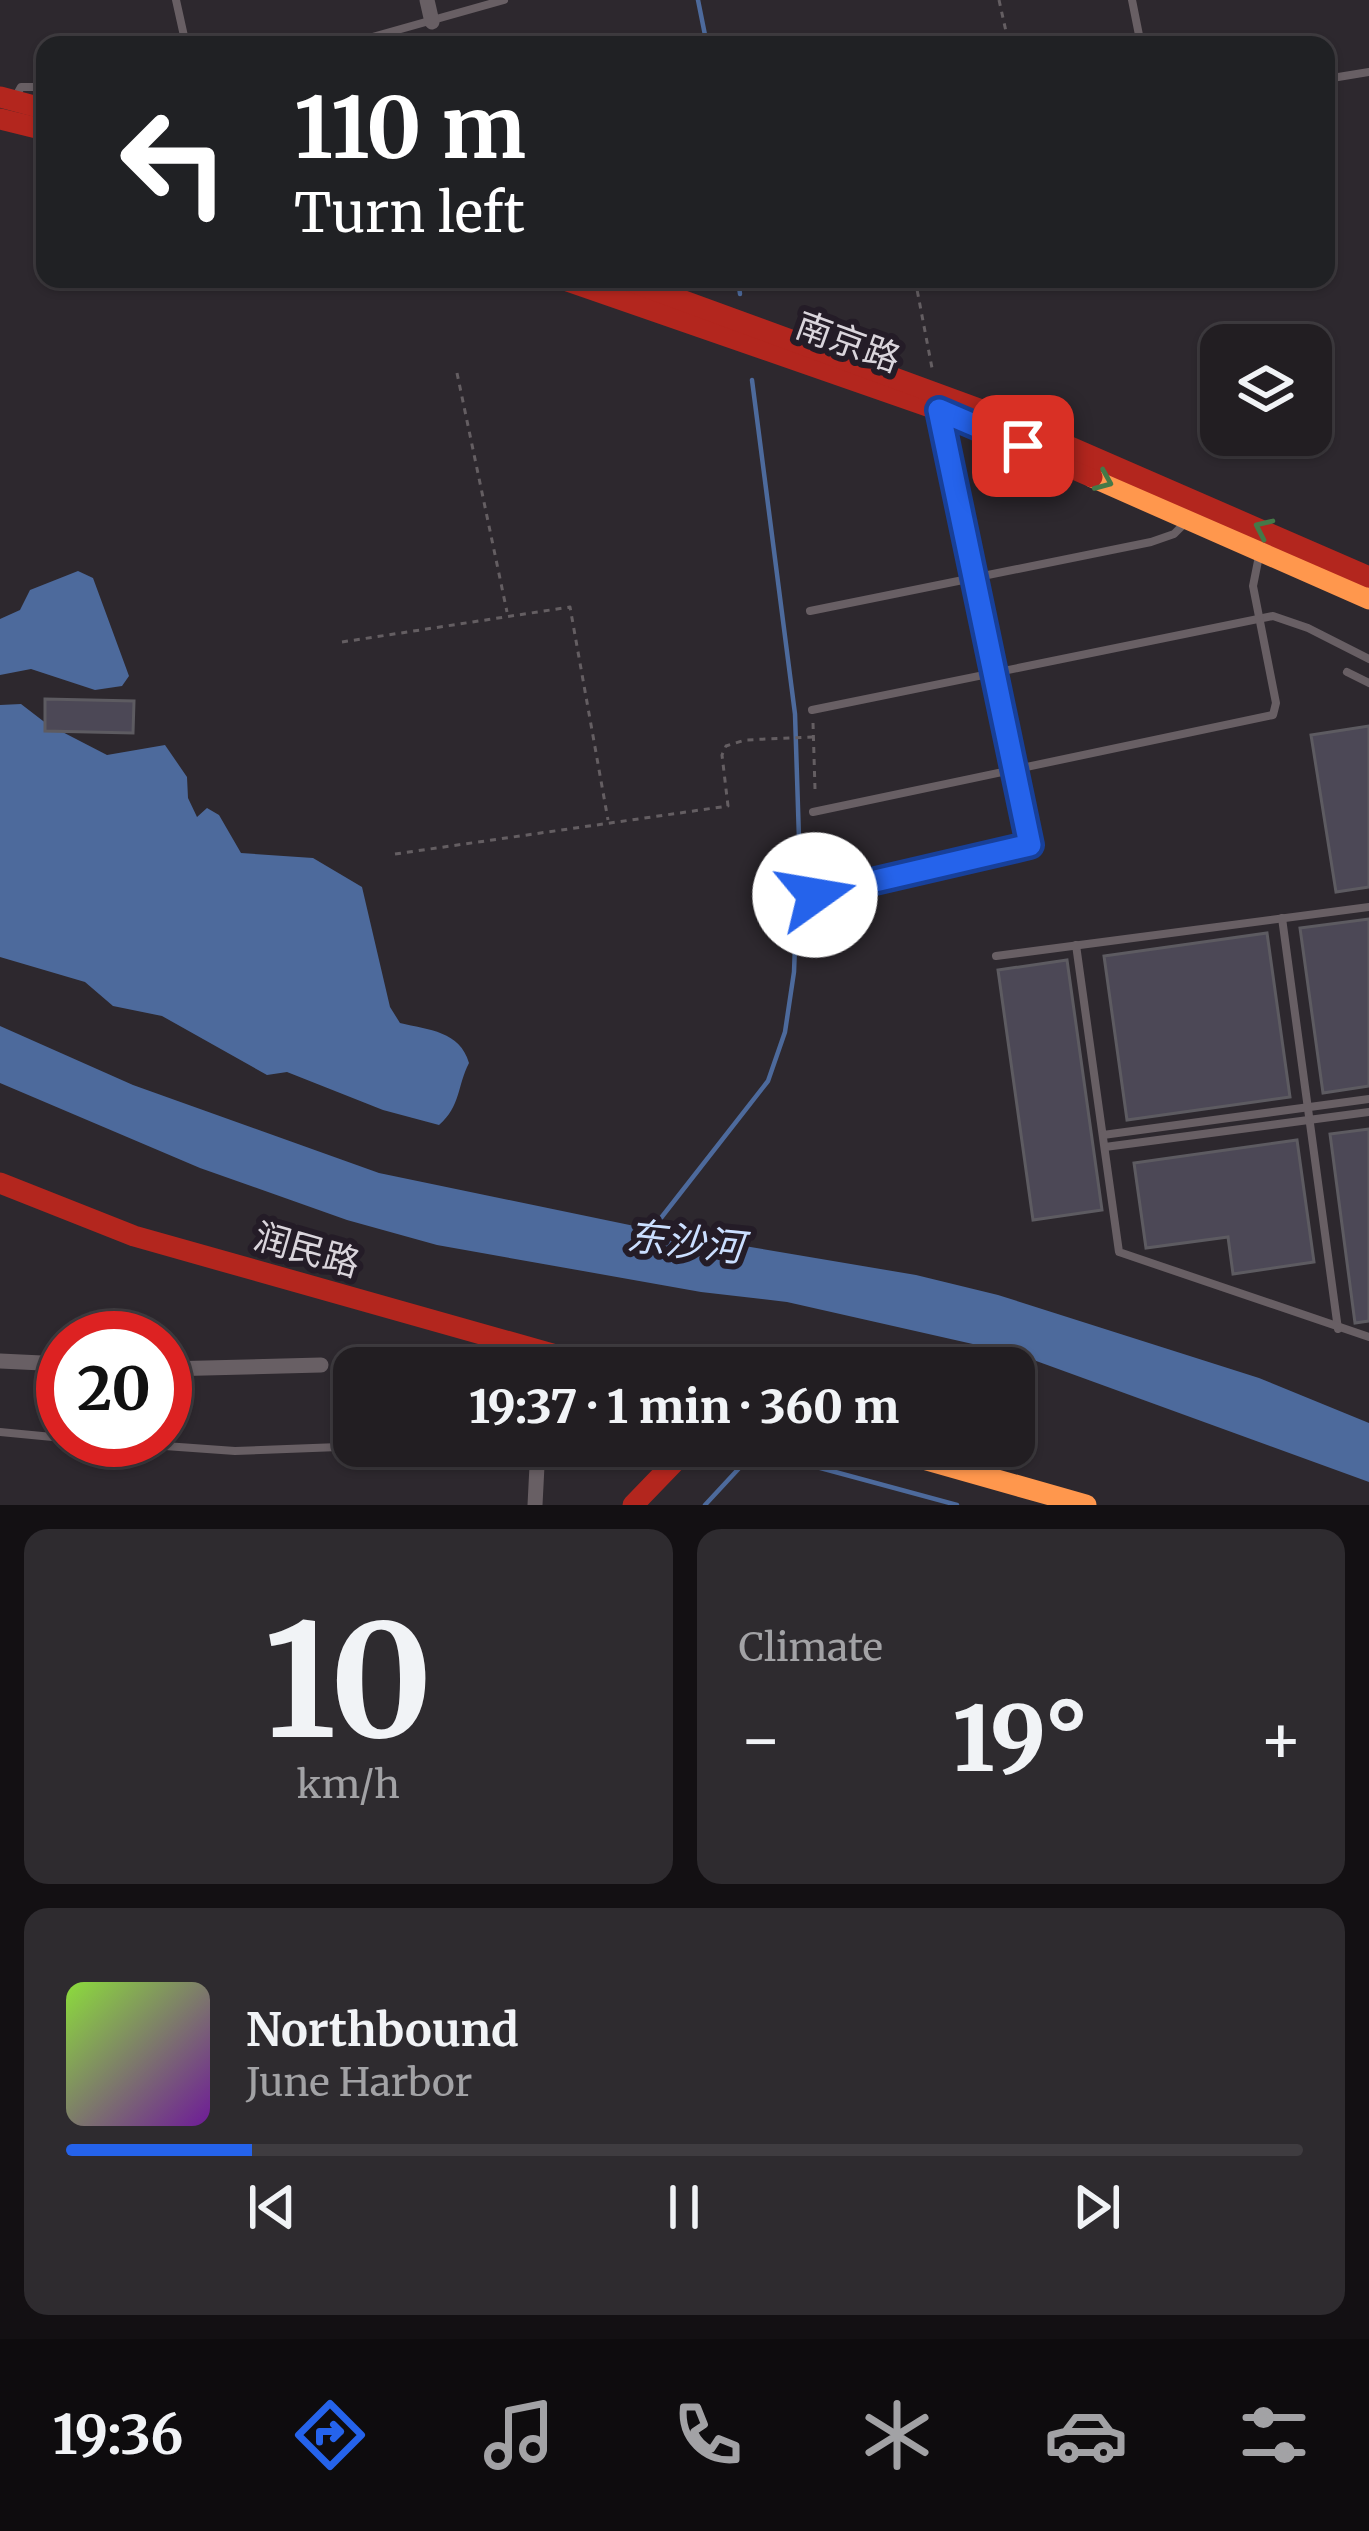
<!DOCTYPE html>
<html lang="en">
<head>
<meta charset="utf-8">
<style>
  body { margin:0; font-family:Merriweather,"Noto Sans SC",serif; background:#2e2b2f; color:#f1f3f6; height:100vh; display:flex; flex-direction:column; font-size:45px; white-space:nowrap }
  * { box-sizing:border-box; margin:0 }
  p { font-size:39px; color:#a2a2a5 }
  .icon { flex:none; width:66px; height:66px; fill:none; stroke:currentColor; stroke-width:2; stroke-linecap:round; stroke-linejoin:round }
  .map { position:relative; height:1505px; overflow:hidden }
  .sheet { display:flex; flex-direction:column; gap:24px; padding:24px; background:#131013; flex:1 }
  .sheet>* { flex:none }
  .hud { position:absolute; left:36px; top:36px; width:1299px; height:252px; border-radius:24px; box-shadow:0 3px 9px #0004,0 0 0 3px #3f3c40; background:#202124; color:#fff; overflow:hidden }
  .fabs { position:absolute; left:1200px; top:324px; display:grid; gap:24px }
  .fabs a { display:grid; place-items:center; width:132px; height:132px; border-radius:24px; background:#221e22; box-shadow:0 3px 9px #0004,0 0 0 3px #3f3c40; font-size:60px }
  .speed { position:absolute; left:36px; top:1311px; display:flex; gap:24px; font-size:60px; font-weight:700; text-align:center }
  .speed>* { display:grid; place-content:center; width:156px; height:156px; border-radius:50%; background:#221e22; box-shadow:0 3px 9px #0004,0 0 0 3px #3f3c40; line-height:1 }
  .speed .limit { border:18px solid #d22; background:#fff; color:#111 }
  .pin { position:absolute; display:grid; place-items:center; width:102px; height:102px; color:#fff; margin:-51px; border-radius:24px; box-shadow:0 6px 18px #0006 }
  .me { position:absolute; width:132px; margin:-66px; rotate:77deg; stroke-linejoin:round; filter:drop-shadow(0 0 9px #0008) }
  .turn { display:flex; align-items:center; gap:42px; height:252px; padding:0 60px; font-size:54px }
  .turn .icon { width:156px; height:156px; stroke-width:2.5 }
  .turn b { display:block; font-size:84px; line-height:102px }
  .big { font-size:90px; font-weight:800; line-height:1.1 }
  .sheet .tile { flex:1; display:flex; flex-direction:column; justify-content:center; gap:18px; min-width:0; padding:0 42px; border-radius:24px; background:#2e2b2f }
  .sheet .dial { align-items:center; gap:0 }
  .dial b { font-size:156px; line-height:1 }
  .song { display:flex; align-items:center; gap:36px }
  .cover { width:144px; height:144px; border-radius:18px; background:linear-gradient(135deg,hsl(90 70% 55%),hsl(280 70% 35%)) }
  .played { height:12px; border-radius:6px; background:linear-gradient(90deg,#2563eb 15%,#3f3c40 15%) }
  .keys { display:flex; justify-content:space-around; direction:ltr }
  .heat { display:flex; justify-content:space-between; align-items:center; font-size:66px; direction:ltr }
  .sheet .tiles { flex:1; display:grid; gap:24px; grid-template-columns:1fr 1fr }
  .tile:last-child { grid-column:span 2 }
  .trip { position:absolute; left:333px; top:1347px; width:702px; height:120px; border-radius:24px; background:#221e22; box-shadow:0 3px 9px #0004,0 0 0 3px #3f3c40; font-weight:800; line-height:120px; text-align:center }
  .dock { display:flex; height:192px; justify-content:space-around; align-items:center; background:#0e0c0e; color:#a2a2a5 }
  .dock .icon { width:84px; height:84px }
  .dock .active { color:#2563eb }
  .dock b { font-size:54px; color:#f1f3f6 }
  .map>svg:first-child { display:block }
  .water { fill:#4d6a9c }
  .lines { fill:none; stroke-linecap:round; stroke-linejoin:round }
  .stream { stroke:#4d6a9c; stroke-width:4.5 }
  .building { fill:#4c4856; stroke:#5d5b61; stroke-width:3 }
  .path { stroke:#645e62; stroke-width:3; stroke-dasharray:6 6; stroke-linecap:butt }
  .lane { stroke:#685f64; stroke-width:8 }
  .street { stroke:#685f64; stroke-width:15 }
  .slow { stroke:#ff974d; stroke-width:21 }
  .jam { stroke:#b3261e; stroke-width:21 }
  .oneway { stroke:#447948 }
  .route-casing { stroke:#184099; stroke-width:30 }
  .route { stroke:#2563eb; stroke-width:21 }
  .labels { text-anchor:middle; dominant-baseline:central; stroke-width:12; stroke-linejoin:round; paint-order:stroke }
  .street-label { font-size:36px; fill:#dad5dc; stroke:#241c27 }
  .water-label { font-size:39px; font-style:italic; fill:#cbdfff; stroke:#241c27 }
</style>
</head>
<body>
<div class="map">
<svg width="1369" height="1505" viewBox="0 0 1369 1505">
  <rect width="100%" height="100%" fill="#2d282e"/>
  <g class="water">
    <path d="M78,571L93,578L129,676L122,686L95,690L31,669L0,675V619L20,610L30,590Z"/>
    <path d="M21,704L47,724L107,755L165,745L187,777L188,798L197,817L207,808L219,815L241,853L313,858L362,887L390,1007L400,1023C429,1030 460,1031 469,1063C457,1086 461,1106 439,1125L383,1110L287,1072L267,1075L162,1016L113,1006L85,982L0,957V705Z"/>
    <path d="M0,1026L133,1085L379,1173L673,1234L916,1275L998,1295L1259,1378L1369,1423V1482L1017,1354L787,1302L701,1292L437,1245L347,1220L200,1168L0,1083Z"/>
  </g>
  <g class="lines">
    <g class="stream">
      <path d="M698,0L707,45"/>
      <path d="M738,279L740,294"/>
      <path d="M650,1232L768,1081L785,1032L794,972L799,839L795,714L752,380"/>
      <path d="M705,1505L743,1464L765,1453L957,1505"/>
    </g>
  </g>
  <g class="building">
    <path d="M45,699L134,701L133,733L45,731Z"/>
    <path d="M1369,726V887L1336,892L1311,735Z"/>
    <path d="M1369,919V1086L1323,1093L1300,928Z"/>
    <path d="M1267,933L1290,1097L1127,1120L1104,956Z"/>
    <path d="M1067,960L1102,1210L1033,1220L998,970Z"/>
    <path d="M1369,1129V1321L1355,1323L1330,1134Z"/>
    <path d="M1297,1140L1314,1262L1233,1274L1228,1237L1146,1248L1134,1163Z"/>
  </g>
  <g class="lines">
    <g class="path">
      <path d="M999,0L1009,45"/>
      <path d="M915,279L932,368"/>
      <path d="M457,373L507,612"/>
      <path d="M342,642L570,607L608,820"/>
      <path d="M813,723L815,789"/>
      <path d="M395,854L728,806L722,755L726,746L745,740L813,737"/>
    </g>
    <g class="lane">
      <path d="M176,0L186,45"/>
      <path d="M1132,0L1141,45"/>
      <path d="M344,45L504,0"/>
      <path d="M1326,79L1369,72"/>
      <path d="M16,96L21,87H45"/>
      <path d="M810,611L1151,542L1174,534L1185,523"/>
      <path d="M1347,672L1369,683"/>
      <path d="M812,710L1273,616L1308,628L1369,659"/>
      <path d="M813,812L1273,715L1276,703L1253,586L1259,556"/>
      <path d="M815,895L1030,846L941,417"/>
      <path d="M1282,918L1338,1329"/>
      <path d="M1076,945L1119,1252L1369,1337"/>
      <path d="M996,956L1369,907"/>
      <path d="M1103,1135L1369,1099"/>
      <path d="M1105,1147L1369,1112"/>
      <path d="M0,1432L63,1438"/>
      <path d="M81,1440L235,1451L365,1446"/>
    </g>
    <g class="street">
      <path d="M427,0L432,22"/>
      <path d="M0,1361L63,1364"/>
      <path d="M165,1369L321,1365"/>
      <path d="M535,1505L538,1446"/>
    </g>
    <g class="slow">
      <path d="M1092,477L1369,599"/>
      <path d="M877,1446L1086,1505"/>
    </g>
    <g class="jam">
      <path d="M0,97L45,109"/>
      <path d="M0,119L45,130"/>
      <path d="M562,279L939,410L1092,477"/>
      <path d="M624,279L1001,417L1369,577"/>
      <path d="M0,1183L134,1236L602,1368"/>
      <path d="M633,1505L690,1446"/>
    </g>
  </g>
  <defs><path id="oneway-chevron" d="M-2-3.5L2.5 0L-2 3.5" fill="none" stroke-width="1.6" stroke-linecap="round" stroke-linejoin="round" transform="scale(3)"/></defs>
  <g class="oneway">
    <use href="#oneway-chevron" transform="translate(1104 481) rotate(23)"/>
    <use href="#oneway-chevron" transform="translate(1263 528) rotate(-155)"/>
  </g>
  <g class="lines">
    <g class="route-casing">
      <path id="route" d="M815,895L1030,845L939,410L1023,446"/>
    </g>
    <use href="#route" class="route"/>
  </g>
  <g class="labels">
    <g class="street-label">
      <text transform="translate(848 342) rotate(20)">南京路</text>
      <text transform="translate(307 1250) rotate(16)">润民路</text>
    </g>
    <g class="water-label">
      <text transform="translate(685 1242) rotate(6)">东沙河</text>
    </g>
  </g>
</svg>
<div class="fabs">
<a><svg class="icon" aria-label="layers" viewBox="0 0 24 24"><path d="M12 4l9 5-9 5-9-5zM3 14l9 5 9-5"/></svg></a>
</div>
<div class="speed"><div class="limit">20</div></div>
<div class="pin" style="left:1023px;top:446px;background:#d93025"><svg class="icon" aria-label="arrive" viewBox="0 0 24 24"><path d="M6 21V4h12l-3 4 3 4H6"/></svg></div>
<svg class="me" style="left:815px;top:895px" viewBox="-20 -20 40 40"><circle r="19" fill="#fff"/><path d="M0-13L10 11 0 6-10 11z" fill="#2563eb"/></svg>
<div class="trip">19:37 · 1 min · 360 m</div>
<div class="hud">
<div class="turn"><svg class="icon" aria-label="left" viewBox="0 0 24 24"><path d="M17 20v-9H6M10 6l-5 5 5 5"/></svg><div><b>110 m</b>Turn left</div></div>
</div>
</div>
<section class="sheet">
<div class="tiles">
<div class="tile dial"><b>10</b><p>km/h</p></div>
<div class="tile"><p>Climate</p>
<div class="heat"><a>−</a><b class="big">19°</b><a>+</a></div>
</div>
<div class="tile">
<div class="song"><i class="cover"></i><div><b>Northbound</b><p>June Harbor</p></div></div>
<div class="played"></div>
<div class="keys"><svg class="icon" aria-label="previous" viewBox="0 0 24 24"><path d="M18 5L8 12l10 7zM5 5v14"/></svg><svg class="icon" aria-label="pause" viewBox="0 0 24 24"><path d="M8 5v14M16 5v14"/></svg><svg class="icon" aria-label="next" viewBox="0 0 24 24"><path d="M6 5l10 7-10 7zM19 5v14"/></svg></div>
</div>
</div>
</section>
<nav class="dock">
<b>19:36</b>
<svg class="icon active" aria-label="directions" viewBox="0 0 24 24"><path d="M12 3l9 9-9 9-9-9zM9 14v-3h6M13 9l2 2-2 2"/></svg>
<svg class="icon" aria-label="music" viewBox="0 0 24 24"><path d="M9 18V5l10-2v13"/><circle cx="6" cy="18" r="3"/><circle cx="16" cy="16" r="3"/></svg>
<svg class="icon" aria-label="phone" viewBox="0 0 24 24"><path d="M5 4h4l2 5-3 2q2 4 5 5l2-3 5 2v4C11 20 4 13 5 4z"/></svg>
<svg class="icon" aria-label="climate" viewBox="0 0 24 24"><path d="M12 3v18M4 7l16 10M4 17L20 7"/></svg>
<svg class="icon" aria-label="car" viewBox="0 0 24 24"><path d="M5 17H2v-5l4-1 3-4h7l3 4 3 1v5h-3M9 17h6M6 11h13"/><circle cx="7" cy="17" r="2"/><circle cx="17" cy="17" r="2"/></svg>
<svg class="icon" aria-label="filters" viewBox="0 0 24 24"><path d="M4 7h16M4 17h16"/><circle cx="9" cy="7" r="2"/><circle cx="15" cy="17" r="2"/></svg>
</nav>
</body>
</html>
